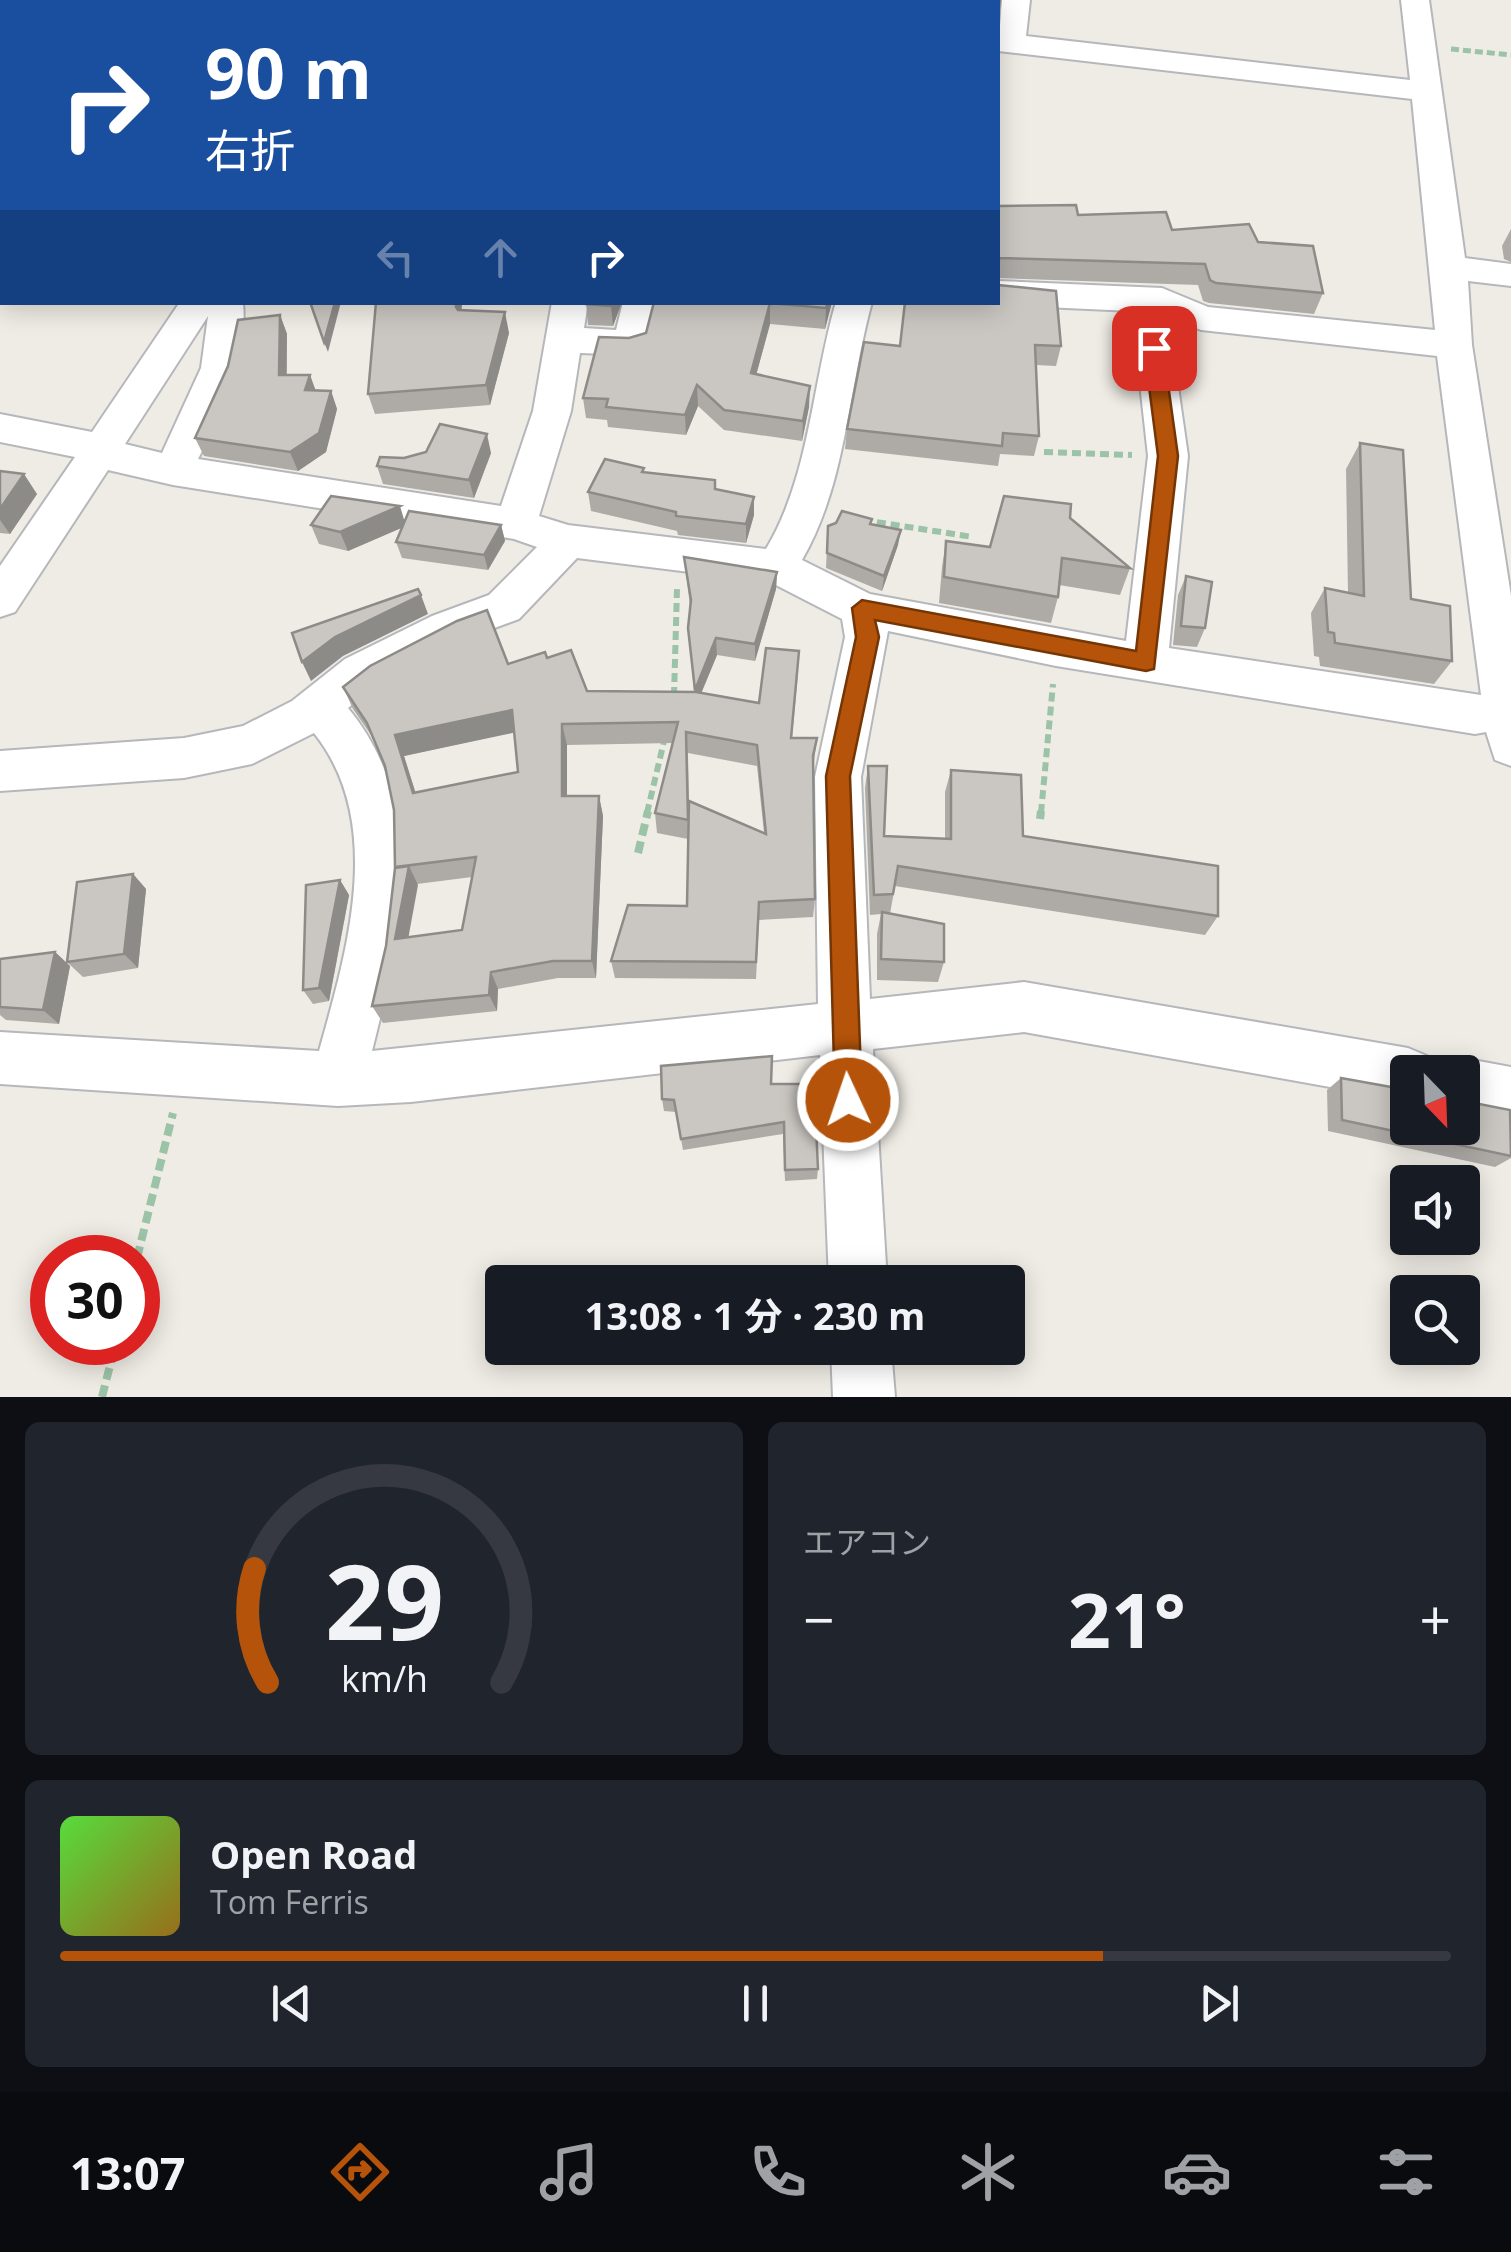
<!DOCTYPE html>
<html lang="ja">
<head>
<meta charset="utf-8">
<style>
  body { margin:0; font-family:"Open Sans","Noto Sans JP",sans-serif; background:#20242c; color:#f1f3f6; height:100vh; display:flex; flex-direction:column; font-size:38px; white-space:nowrap }
  * { box-sizing:border-box; margin:0 }
  p { font-size:32px; color:#9ea1a6 }
  .icon { flex:none; width:55px; height:55px; fill:none; stroke:currentColor; stroke-width:2; stroke-linecap:round; stroke-linejoin:round }
  .map { position:relative; height:1397px; overflow:hidden }
  .panel { display:flex; flex-direction:column; gap:25px; padding:25px; background:#0d0f14; flex:1 }
  .panel>* { flex:none }
  .banner { position:absolute; left:0px; top:0px; width:1000px; height:305px; box-shadow:0 5px 25px #0003; background:#1a4fa0; color:#fff; overflow:hidden }
  .needle { width:65px; rotate:157deg }
  .fabs { position:absolute; left:1390px; top:1055px; display:grid; gap:20px }
  .fabs a { display:grid; place-items:center; width:90px; height:90px; border-radius:10px; background:#171b24; box-shadow:0 5px 25px #0003; font-size:50px }
  .speed { position:absolute; left:30px; top:1235px; display:flex; gap:20px; font-size:50px; font-weight:700; text-align:center }
  .speed>* { display:grid; place-content:center; width:130px; height:130px; border-radius:50%; background:#171b24; box-shadow:0 5px 25px #0003; line-height:1 }
  .speed .limit { border:15px solid #d22; background:#fff; color:#111 }
  .pin { position:absolute; display:grid; place-items:center; width:85px; height:85px; color:#fff; margin:-42px; border-radius:20px; box-shadow:0 5px 15px #0006 }
  .me { position:absolute; width:110px; margin:-55px; rotate:357deg; stroke-linejoin:round; filter:drop-shadow(0 0 8px #0008) }
  .turn { display:flex; align-items:center; gap:35px; height:210px; padding:0 40px; font-size:45px }
  .turn .icon { width:130px; height:130px; stroke-width:2.5 }
  .turn b { display:block; font-size:70px; line-height:85px }
  .lanes { display:flex; align-items:center; height:95px; padding:0 40px; background:#0003; justify-content:center; gap:50px; direction:ltr }
  .lanes .off { opacity:.35 }
  .big { font-size:75px; font-weight:700; line-height:1.1 }
  .panel .tile { flex:1; display:flex; flex-direction:column; justify-content:center; gap:15px; min-width:0; padding:0 35px; border-radius:15px; background:#20242c }
  .panel .dial { align-items:center; gap:0 }
  .dial svg { height:260px; overflow:visible; fill:none; stroke:#363941; stroke-width:7; stroke-linecap:round; text-anchor:middle }
  .dial text { fill:#f1f3f6; stroke:none }
  .song { display:flex; align-items:center; gap:30px }
  .cover { width:120px; height:120px; border-radius:15px; background:linear-gradient(135deg,hsl(110 70% 55%),hsl(40 70% 35%)) }
  .played { height:10px; border-radius:5px; background:linear-gradient(90deg,#b45309 75%,#363941 75%) }
  .keys { display:flex; justify-content:space-around; direction:ltr }
  .heat { display:flex; justify-content:space-between; align-items:center; font-size:55px; direction:ltr }
  .panel .tiles { flex:1; display:grid; gap:25px; grid-template-columns:1fr 1fr }
  .tile:last-child { grid-column:span 2 }
  .trip { position:absolute; left:485px; top:1265px; width:540px; height:100px; border-radius:10px; background:#171b24; box-shadow:0 5px 25px #0003; font-weight:700; line-height:100px; text-align:center }
  .menu { display:flex; height:160px; justify-content:space-around; align-items:center; background:#090b0e; color:#9ea1a6 }
  .menu .icon { width:70px; height:70px }
  .menu .on { color:#b45309 }
  .menu b { font-size:45px; color:#f1f3f6 }
  .map>svg:first-child { display:block }
  .lines { fill:none; stroke-linecap:round; stroke-linejoin:round }
  .minor-casing { stroke:#b5b7bb; stroke-width:4 }
  .path-far2 { stroke:#9bc3a7; stroke-width:5; stroke-dasharray:8 4; stroke-linecap:butt }
  .path-far1 { stroke:#9bc3a7; stroke-width:6; stroke-dasharray:9 5; stroke-linecap:butt }
  .path { stroke:#9bc3a7; stroke-width:8; stroke-dasharray:12 6; stroke-linecap:butt }
  .minor { fill:#fff; fill-rule:evenodd }
  .wall { fill:#aeaba7; fill-rule:evenodd }
  .shaded-wall { fill:#8d8b88 }
  .building { fill:#cac7c2; stroke:#8d8b88; stroke-width:2.5; fill-rule:evenodd }
  .route { fill:#b45309; stroke:#753606; stroke-width:2.5 }
</style>
</head>
<body>
<div class="map">
<svg width="1511" height="1397" viewBox="0 0 1511 1397">
  <rect width="100%" height="100%" fill="#efece5"/>
  <g class="lines">
    <g class="minor-casing">
      <g id="minor">
        <path d="M668,0H713L714,2H669Z"/>
        <path d="M1002,0H1030L1026,36L1410,80L1401,0H1429L1465,258L1511,264V286L1468,281L1472,345L1511,596V766L1495,760L1486,732L1475,734L1056,666L888,631L861,777L870,999L1024,982L1408,1048L1427,1056L1434,1072H1408V1101L1024,1032L873,1049L887,1282H829L820,1055L411,1102L338,1106L0,1084V1032L319,1051C347,951 386,823 314,733L252,764L184,778L0,791V751L184,738L243,726L292,701L345,659L432,616L489,595L537,547L514,539L173,485L108,470L15,612L0,617V566L75,457L0,442V414L92,432L180,302H243C248,361 224,409 198,459L501,506L533,411L552,302H588L584,328L616,330L623,302H659L644,352L631,355L580,353L571,411L539,516L568,525L766,549C810,476 812,383 836,302H872C848,389 847,482 802,560L870,594L1126,641L1148,456L1132,311L998,305L990,302H998V281L1162,288L1208,307L1435,330L1412,99L998,51ZM208,316L201,368L162,453L125,444ZM1168,317L1201,330L1437,356L1481,695L1169,648L1188,456ZM577,558L770,582L842,619L845,637L815,777L818,1004L372,1051C401,936 430,807 348,708L377,685L462,640L519,619Z"/>
        <path d="M1462,1058L1511,1067V1121L1462,1112V1072H1440L1443,1066Z"/>
        <path d="M831,1348H891L895,1397H833Z"/>
      </g>
    </g>
    <path class="path-far2" d="M1451,49L1511,55"/>
    <g class="path-far1">
      <path d="M1044,452L1132,455"/>
      <path d="M863,520L973,537"/>
      <path d="M674,696L677,589"/>
      <path d="M647,813L665,737"/>
      <path d="M1041,813L1053,684"/>
    </g>
    <g class="path">
      <path d="M1040,819L1041,811"/>
      <path d="M638,853L648,811"/>
      <path d="M137,1258L173,1113"/>
      <path d="M102,1397L116,1342"/>
    </g>
    <use href="#minor" class="minor"/>
  </g>
  <g class="wall">
    <path d="M998,206L1078,215L1258,242L1323,293L1314,314L1209,303L1203,301L1198,285L998,278V281Z"/>
    <path d="M1511,229V262L1504,259L1502,246Z"/>
    <path d="M586,302H622L613,326L588,325Z"/>
    <path d="M654,302H832L825,329L770,324L756,375L809,407L802,441L724,430L698,406L686,435L608,427L607,420L586,418L583,398L629,338L646,333Z"/>
    <path d="M905,302L1061,346L1056,366L1036,365L1039,436L1034,456L1000,454L998,466L845,449L847,429L900,346Z"/>
    <path d="M462,310L509,333L490,405L375,414L368,394Z"/>
    <path d="M280,315L287,334V375H310L315,391H331L337,409L326,452L298,471L204,456L195,438Z"/>
    <path d="M1360,443L1411,599L1452,661L1434,684L1320,666L1319,657L1314,656L1311,613L1325,588L1348,593L1346,469Z"/>
    <path d="M491,453L474,498L383,484L377,466L404,458Z"/>
    <path d="M0,471L37,494L10,534L0,533Z"/>
    <path d="M644,472L715,489L754,515L746,543L678,535L677,531L591,511L588,492Z"/>
    <path d="M1070,518L1130,568L1120,595L1059,585L1058,597L1051,623L939,603L942,567L946,541L990,547Z"/>
    <path d="M405,522L501,525L505,541L488,570L402,558L396,542L403,527L348,551L319,544L311,525Z"/>
    <path d="M871,524L898,545L882,591L826,568L828,526Z"/>
    <path d="M684,557L777,572L776,589L755,661L717,655L701,693L759,703L798,673L792,738H817L813,769L815,899L813,917L759,920L756,979L615,978L611,961L687,906L688,839L657,833L655,813L673,743L567,745V796H599L603,816L596,978H558L498,989L497,1011L383,1023L372,1006L386,946L396,868L394,810L385,766L375,741L353,709L343,687L547,658L587,691L694,692L688,628L690,606ZM514,732L518,772L415,792L404,756ZM688,753L757,766L764,833L689,801ZM472,877L462,930L408,937L417,884Z"/>
    <path d="M1186,576L1205,628L1197,647L1173,645L1178,595Z"/>
    <path d="M868,766L884,836L945,839V792L951,770L1023,836L1218,916L1205,935L895,886L890,914L944,962L938,982L877,980V934L881,914L870,915L865,788Z"/>
    <path d="M133,874L146,889L138,968L83,977L67,962Z"/>
    <path d="M340,880L349,895L329,1001L313,1004L303,990Z"/>
    <path d="M55,952L70,966L59,1024L6,1020L0,1015V959Z"/>
    <path d="M1341,1078L1479,1104L1511,1126V1158L1495,1167L1328,1131L1327,1090Z"/>
    <path d="M771,1084L818,1169L817,1179L785,1181L783,1134L683,1150L676,1112L664,1111L662,1099Z"/>
  </g>
  <g class="shaded-wall">
    <path d="M335,302H341L328,352L324,342Z"/>
    <path d="M456,302H462L461,328L456,307Z"/>
    <path d="M612,302H622L613,326L611,306Z"/>
    <path d="M828,302H832L825,329L826,308Z"/>
    <path d="M770,303V324L751,394V373Z"/>
    <path d="M505,312L509,333L490,405L486,385Z"/>
    <path d="M280,315L287,334L286,394L279,375Z"/>
    <path d="M310,375L317,394L305,390Z"/>
    <path d="M697,385L698,406L686,435L685,415Z"/>
    <path d="M810,386L809,407L802,441L803,421Z"/>
    <path d="M331,391L337,409L326,452L298,471L290,452Z"/>
    <path d="M487,434L491,453L474,498L469,480Z"/>
    <path d="M24,474L37,494L10,534L0,520V509Z"/>
    <path d="M754,497V515L746,543V524Z"/>
    <path d="M400,506L406,526L348,551L340,532Z"/>
    <path d="M501,525L505,541L488,570L484,555Z"/>
    <path d="M901,530L898,545L882,591L884,576Z"/>
    <path d="M777,572L776,589L755,661V644Z"/>
    <path d="M421,595L428,614L343,656L311,681L302,662L335,637Z"/>
    <path d="M716,638L717,655L696,706L695,690Z"/>
    <path d="M512,710L517,732L404,756L422,813L413,793L395,735Z"/>
    <path d="M562,724L567,745V816L562,796Z"/>
    <path d="M599,796L603,816L596,978L592,961Z"/>
    <path d="M409,866L418,885L405,956L395,939Z"/>
    <path d="M133,874L146,889L138,968L124,954Z"/>
    <path d="M340,880L349,895L329,1001L319,988Z"/>
    <path d="M55,952L70,966L59,1024L43,1010Z"/>
    <path d="M491,972L498,989L497,1011L489,995Z"/>
  </g>
  <g class="building">
    <path d="M967,0H1000L999,8H998V2H966Z"/>
    <path d="M1076,205L1078,215L1166,212L1172,230L1249,224L1258,242L1313,246L1323,293L1216,283L1210,280L1205,264L999,258L998,278V206Z"/>
    <path d="M998,285L1056,291L1061,346L1035,345L1039,436L1003,433L1002,446L847,429L864,342L900,346L905,302H998Z"/>
    <path d="M310,302H335L324,342Z"/>
    <path d="M376,302H456V307L458,310L505,312L486,385L368,394Z"/>
    <path d="M586,302H612L611,306L586,304Z"/>
    <path d="M654,302H828L826,308L770,303L751,373L810,386L803,421L724,410L697,385L685,415L606,407L608,399L583,398L599,337L629,338L646,333Z"/>
    <path d="M280,315L279,375H310L305,390L331,391L319,433L290,452L195,438L228,366L238,320Z"/>
    <path d="M440,424L487,434L469,480L377,466L380,457L404,458L426,452Z"/>
    <path d="M1360,443L1403,450L1411,599L1450,606L1452,661L1335,643L1334,633L1328,632L1325,588L1364,596Z"/>
    <path d="M605,459L644,468L642,472L715,480V489L754,497L746,524L676,516V512L588,492Z"/>
    <path d="M0,471L24,474L0,509Z"/>
    <path d="M331,496L400,506L340,532L311,525Z"/>
    <path d="M1004,496L1071,504L1070,518L1130,568L1062,558L1058,597L944,577L946,541L990,547Z"/>
    <path d="M409,511L501,525L484,555L396,542Z"/>
    <path d="M842,511L872,519L870,524L901,530L884,576L827,553L828,526L836,523Z"/>
    <path d="M684,557L777,572L755,644L716,638L695,690L688,628L691,600Z"/>
    <path d="M1186,576L1212,582L1205,628L1181,626Z"/>
    <path d="M418,589L421,595L335,637L302,662L292,633Z"/>
    <path d="M487,610L508,664L545,652L547,658L571,650L587,691L696,692L759,703L766,648L799,651L791,738H817L813,756L815,899L759,902L756,962L611,961L628,905L687,906L689,801L766,834L757,745L686,732L688,820L655,813L678,722L562,724V796H599L592,961H553L491,972L489,995L372,1006L386,946L395,868L409,866L395,939L462,930L476,857L395,867L394,810L385,766L367,723L343,687L370,666L457,621ZM512,710L518,772L413,793L395,735Z"/>
    <path d="M868,766H887L884,836L951,839V770L1021,775L1023,836L1218,866V916L898,866L893,894L874,895Z"/>
    <path d="M133,874L124,954L67,962L77,882Z"/>
    <path d="M340,880L319,988L303,990L306,885Z"/>
    <path d="M882,912L944,924V962L881,959Z"/>
    <path d="M55,952L43,1010L0,1007V959Z"/>
    <path d="M772,1056L771,1084H814L818,1169L785,1170L784,1122L681,1139L674,1100L662,1099L661,1066Z"/>
    <path d="M1341,1078L1408,1090V1128H1462V1093L1475,1096L1479,1104L1510,1110L1511,1156L1342,1120Z"/>
  </g>
  <path class="route" d="M1154,342L1163,348L1178,456L1154,669L1146,671L875,620L879,637L850,776L862,1100L858,1109L848,1113L839,1109L835,1100L826,776L856,637L852,608L862,600L1136,651L1158,456L1144,348Z"/>
</svg>
<div class="fabs">
<a><svg class="needle" viewBox="-14 -14 28 28"><path d="M0-13l5 13h-10z" fill="#e53935"/><path d="M0 13l5-13h-10z" fill="#9ea1a6"/></svg></a>
<a><svg class="icon" aria-label="sound" viewBox="0 0 24 24"><path d="M4 9h4l5-4v14l-5-4H4zM17 9q2 3 0 6"/></svg></a>
<a><svg class="icon" aria-label="search" viewBox="0 0 24 24"><circle cx="10" cy="10" r="6"/><path d="M15 15l6 6"/></svg></a>
</div>
<div class="speed"><div class="limit">30</div></div>
<div class="pin" style="left:1154px;top:348px;background:#d93025"><svg class="icon" aria-label="arrive" viewBox="0 0 24 24"><path d="M6 21V4h12l-3 4 3 4H6"/></svg></div>
<svg class="me" style="left:848px;top:1100px" viewBox="-20 -20 40 40"><circle r="17" fill="#b45309" stroke="#fff" stroke-width="3"/><path d="M0-11L8 9 0 5-8 9z" fill="#fff"/></svg>
<div class="trip">13:08 · 1 分 · 230 m</div>
<div class="banner">
<div class="turn"><svg class="icon" aria-label="right" viewBox="0 0 24 24"><path d="M7 20v-9h11M14 6l5 5-5 5"/></svg><div><b>90 m</b>右折</div></div>
<div class="lanes"><svg class="icon off" aria-label="left" viewBox="0 0 24 24"><path d="M17 20v-9H6M10 6l-5 5 5 5"/></svg><svg class="icon off" aria-label="ahead" viewBox="0 0 24 24"><path d="M12 20V5M6 11l6-6 6 6"/></svg><svg class="icon" aria-label="right" viewBox="0 0 24 24"><path d="M7 20v-9h11M14 6l5 5-5 5"/></svg></div>
</div>
</div>
<section class="panel">
<div class="tiles">
<div class="tile dial"><svg viewBox="0 0 100 80">
<path d="M14 69A42 42 0 1 1 86 69"/>
<path d="M14 69A42 42 0 0 1 10 34" stroke="#b45309"/>
<text x="50" y="56" font-size="32" font-weight="700">29</text>
<text x="50" y="72" font-size="11">km/h</text>
</svg></div>
<div class="tile"><p>エアコン</p>
<div class="heat"><a>−</a><b class="big">21°</b><a>+</a></div>
</div>
<div class="tile">
<div class="song"><i class="cover"></i><div><b>Open Road</b><p>Tom Ferris</p></div></div>
<div class="played"></div>
<div class="keys"><svg class="icon" aria-label="previous" viewBox="0 0 24 24"><path d="M18 5L8 12l10 7zM5 5v14"/></svg><svg class="icon" aria-label="pause" viewBox="0 0 24 24"><path d="M8 5v14M16 5v14"/></svg><svg class="icon" aria-label="next" viewBox="0 0 24 24"><path d="M6 5l10 7-10 7zM19 5v14"/></svg></div>
</div>
</div>
</section>
<nav class="menu">
<b>13:07</b>
<svg class="icon on" aria-label="directions" viewBox="0 0 24 24"><path d="M12 3l9 9-9 9-9-9zM9 14v-3h6M13 9l2 2-2 2"/></svg>
<svg class="icon" aria-label="music" viewBox="0 0 24 24"><path d="M9 18V5l10-2v13"/><circle cx="6" cy="18" r="3"/><circle cx="16" cy="16" r="3"/></svg>
<svg class="icon" aria-label="phone" viewBox="0 0 24 24"><path d="M5 4h4l2 5-3 2q2 4 5 5l2-3 5 2v4C11 20 4 13 5 4z"/></svg>
<svg class="icon" aria-label="climate" viewBox="0 0 24 24"><path d="M12 3v18M4 7l16 10M4 17L20 7"/></svg>
<svg class="icon" aria-label="car" viewBox="0 0 24 24"><path d="M5 17H2v-5l4-1 3-4h7l3 4 3 1v5h-3M9 17h6M6 11h13"/><circle cx="7" cy="17" r="2"/><circle cx="17" cy="17" r="2"/></svg>
<svg class="icon" aria-label="filters" viewBox="0 0 24 24"><path d="M4 7h16M4 17h16"/><circle cx="9" cy="7" r="2"/><circle cx="15" cy="17" r="2"/></svg>
</nav>
</body>
</html>
